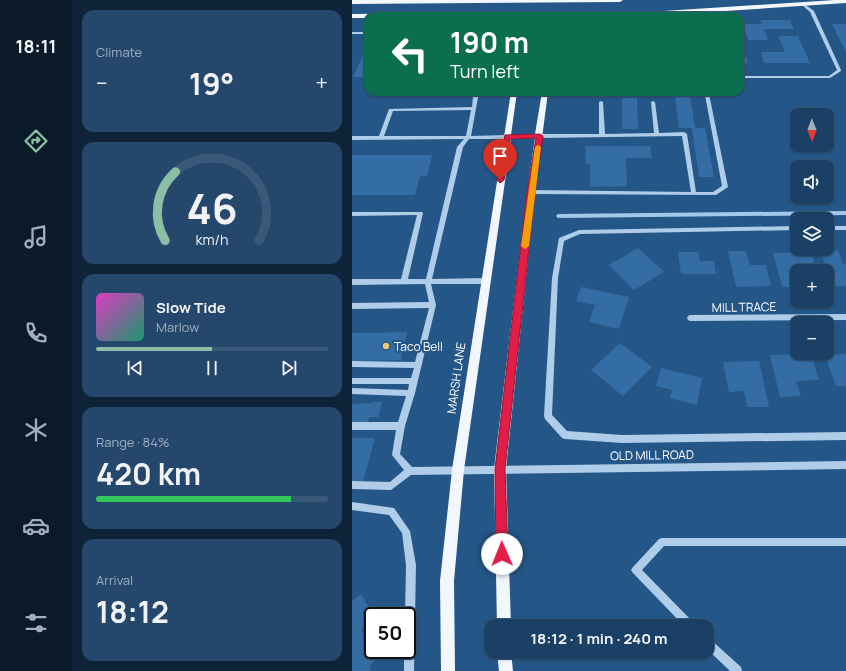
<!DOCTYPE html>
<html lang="en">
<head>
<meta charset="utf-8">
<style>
  body { margin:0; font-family:Manrope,sans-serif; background:#24476b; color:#f1f3f6; height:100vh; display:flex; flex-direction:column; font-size:15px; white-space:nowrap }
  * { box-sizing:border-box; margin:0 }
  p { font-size:13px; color:#a0afbf }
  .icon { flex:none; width:22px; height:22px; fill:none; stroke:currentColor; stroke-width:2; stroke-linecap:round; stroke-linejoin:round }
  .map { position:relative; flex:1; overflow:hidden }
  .sheet { display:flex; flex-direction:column; gap:10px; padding:10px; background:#0f2338; width:280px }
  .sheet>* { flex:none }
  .banner { position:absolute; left:12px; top:12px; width:380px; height:84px; border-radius:12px; box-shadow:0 1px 3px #0004,0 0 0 1px #395979; background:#0b6e4f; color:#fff; overflow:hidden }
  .needle { width:26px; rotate:179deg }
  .tools { position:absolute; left:438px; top:108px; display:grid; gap:8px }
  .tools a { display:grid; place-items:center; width:44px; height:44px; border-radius:8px; background:#1b4065; box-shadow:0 1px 3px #0004,0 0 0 1px #395979; font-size:20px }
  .speed { position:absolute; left:12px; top:607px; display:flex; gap:8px; font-size:20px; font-weight:700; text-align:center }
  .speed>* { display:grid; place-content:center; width:52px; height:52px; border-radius:50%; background:#1b4065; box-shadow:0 1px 3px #0004,0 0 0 1px #395979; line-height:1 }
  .speed .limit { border:2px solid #111; border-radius:6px; background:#fff; color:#111 }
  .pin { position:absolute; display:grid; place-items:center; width:34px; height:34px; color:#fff; margin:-41px -17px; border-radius:50% 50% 50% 0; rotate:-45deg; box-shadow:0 0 4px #0007 }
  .pin .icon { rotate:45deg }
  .me { position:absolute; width:44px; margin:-22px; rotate:359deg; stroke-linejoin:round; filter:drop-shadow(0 0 3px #0008) }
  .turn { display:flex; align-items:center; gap:14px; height:84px; padding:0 20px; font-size:18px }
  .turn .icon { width:52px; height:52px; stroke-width:2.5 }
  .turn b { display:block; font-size:28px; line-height:34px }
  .big { font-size:30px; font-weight:700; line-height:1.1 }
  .sheet .tile { flex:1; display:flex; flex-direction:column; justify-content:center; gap:6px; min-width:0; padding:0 14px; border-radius:12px; background:#24476b }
  .sheet .dial { align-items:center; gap:0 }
  .dial svg { height:104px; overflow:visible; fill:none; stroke:#395979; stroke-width:7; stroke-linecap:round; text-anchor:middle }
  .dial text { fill:#f1f3f6; stroke:none }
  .song { display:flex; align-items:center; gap:12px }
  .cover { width:48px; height:48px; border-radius:6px; background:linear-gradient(135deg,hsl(310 70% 55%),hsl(160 70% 35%)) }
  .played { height:4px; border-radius:2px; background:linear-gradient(90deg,#8abfa5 50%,#395979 50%) }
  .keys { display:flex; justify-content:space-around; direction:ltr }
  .heat { display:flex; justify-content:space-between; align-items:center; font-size:22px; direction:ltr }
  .charge { height:6px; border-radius:3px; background:linear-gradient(90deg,#34c759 84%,#395979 0) }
  .trip { position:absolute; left:132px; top:619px; width:230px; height:40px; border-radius:12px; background:#1b4065; box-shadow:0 1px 3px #0004,0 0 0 1px #395979; font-weight:700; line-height:40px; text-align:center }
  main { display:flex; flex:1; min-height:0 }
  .tabs { display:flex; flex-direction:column; width:72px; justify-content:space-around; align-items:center; background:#0b1a28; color:#a0afbf }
  .tabs .icon { width:28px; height:28px }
  .tabs .on { color:#8abfa5 }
  .tabs b { font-size:18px; color:#f1f3f6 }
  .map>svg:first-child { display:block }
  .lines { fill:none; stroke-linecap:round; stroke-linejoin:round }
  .stream { fill:#a3c8ea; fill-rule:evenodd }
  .building { fill:#346da4 }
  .minor { fill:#afcde9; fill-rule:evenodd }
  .major { fill:#f2f7fe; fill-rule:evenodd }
  .route { fill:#e11d48; stroke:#92132f }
  .slow { fill:#f59e0b }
  .poi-dot { fill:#f4c672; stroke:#245687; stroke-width:1.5 }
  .labels { text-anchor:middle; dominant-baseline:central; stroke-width:4; stroke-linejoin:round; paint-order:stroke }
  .street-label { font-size:12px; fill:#fff; stroke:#245687 }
  .poi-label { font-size:12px; fill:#fff; stroke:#245687; text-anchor:start }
</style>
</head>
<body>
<main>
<nav class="tabs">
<b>18:11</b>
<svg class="icon on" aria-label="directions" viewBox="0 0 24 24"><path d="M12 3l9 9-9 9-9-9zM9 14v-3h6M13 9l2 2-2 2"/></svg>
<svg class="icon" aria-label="music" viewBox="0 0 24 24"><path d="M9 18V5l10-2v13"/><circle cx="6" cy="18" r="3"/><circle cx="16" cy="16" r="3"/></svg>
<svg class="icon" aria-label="phone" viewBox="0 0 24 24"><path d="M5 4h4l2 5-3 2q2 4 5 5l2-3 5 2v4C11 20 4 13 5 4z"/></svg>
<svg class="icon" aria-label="climate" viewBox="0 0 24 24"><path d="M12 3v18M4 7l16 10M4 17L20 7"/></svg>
<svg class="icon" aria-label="car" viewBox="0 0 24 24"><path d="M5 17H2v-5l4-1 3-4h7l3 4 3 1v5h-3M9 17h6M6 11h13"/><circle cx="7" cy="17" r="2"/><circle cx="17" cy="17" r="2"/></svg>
<svg class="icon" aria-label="filters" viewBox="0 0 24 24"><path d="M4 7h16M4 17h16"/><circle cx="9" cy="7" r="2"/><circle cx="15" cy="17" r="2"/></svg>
</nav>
<section class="sheet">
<div class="tile"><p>Climate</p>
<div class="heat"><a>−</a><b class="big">19°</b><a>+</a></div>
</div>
<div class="tile dial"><svg viewBox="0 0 100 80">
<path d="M14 69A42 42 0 1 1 86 69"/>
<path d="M14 69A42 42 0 0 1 22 16" stroke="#8abfa5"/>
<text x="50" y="56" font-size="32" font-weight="700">46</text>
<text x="50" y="72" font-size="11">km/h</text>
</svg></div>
<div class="tile">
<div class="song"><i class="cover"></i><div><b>Slow Tide</b><p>Marlow</p></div></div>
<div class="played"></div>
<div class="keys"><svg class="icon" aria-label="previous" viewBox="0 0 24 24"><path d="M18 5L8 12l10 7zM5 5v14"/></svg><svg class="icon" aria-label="pause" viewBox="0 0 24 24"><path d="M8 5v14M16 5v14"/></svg><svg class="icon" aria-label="next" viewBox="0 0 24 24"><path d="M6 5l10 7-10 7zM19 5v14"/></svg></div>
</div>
<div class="tile"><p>Range · 84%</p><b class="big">420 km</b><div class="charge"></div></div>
<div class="tile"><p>Arrival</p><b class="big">18:12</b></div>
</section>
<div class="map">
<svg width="494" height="671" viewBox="0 0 494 671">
  <rect width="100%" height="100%" fill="#245687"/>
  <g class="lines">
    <path class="stream" d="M494,211V215L206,218L204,216L206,214Z"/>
  </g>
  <g class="building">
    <path d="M408,20H438L442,29H412L416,40H396L391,24H410Z"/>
    <path d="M480,24H494V52Z"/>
    <path d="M426,36H446L458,63H412L409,52H433Z"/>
    <path d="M16,44V77H1Z"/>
    <path d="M388,53H392L396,63H388Z"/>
    <path d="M323,96H338L343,128H327Z"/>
    <path d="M270,98H285L286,129H270Z"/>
    <path d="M340,128H353L362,177H347Z"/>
    <path d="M233,146H298L300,158H274L275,186L238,187V165L234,164Z"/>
    <path d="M0,155H80L75,176H68L63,195H0Z"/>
    <path d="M286,248L312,272L282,290L257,265Z"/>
    <path d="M486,250L491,264H494V286H481L468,251Z"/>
    <path d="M376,251H394L398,265H414L419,286L384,287Z"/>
    <path d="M326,252H346L348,261H362L364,274H329Z"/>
    <path d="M459,252L465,271H445V287H430L421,253Z"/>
    <path d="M229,287L277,297L267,329L237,322L243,305L224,301Z"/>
    <path d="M55,332L49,360L0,361V333Z"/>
    <path d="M268,343L300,367L271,396L239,370Z"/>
    <path d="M459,354L467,380L444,381L449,396L428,397L418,355Z"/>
    <path d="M494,354V386H484L473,355Z"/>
    <path d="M407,361L417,407H395L392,391L377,392L371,362Z"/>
    <path d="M309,368L350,378L345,405L318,398L320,390L304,386Z"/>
    <path d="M21,402H30L26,417H18L16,422H0V404L20,403Z"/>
    <path d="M0,438H23L11,482H0Z"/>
    <path d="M9,594L21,615V619L9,629L24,660L18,665L19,669L17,671H0V601Z"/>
  </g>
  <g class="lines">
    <g class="minor">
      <path d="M451,3L462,11L489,70V71L478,78H388V76H477L485,70L458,12L450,5L449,4Z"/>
      <rect x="0" y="32" width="16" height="2"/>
      <path d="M52,92H58L63,95H122L123,92H127L119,136L155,135L158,137L155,139H117L111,147L80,279L134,278L137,281L134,284H79L84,305L63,393L53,426L48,454L60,467L494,461V469L59,475L39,490L0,489V481L38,482L52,470L40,455L44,430H0V422H46L54,396L0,394V388L56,390L57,384H0V378H59L62,368L0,367V361L63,362L77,308L0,309V303L77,302L73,284L0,285V279H49L65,215L0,216V212H70L71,213L56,279H74L105,147L112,139L0,140V136H27L37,109L120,107L121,97H62ZM119,110L114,136H32L41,111Z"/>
      <path d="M206,92H241L239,93L193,95L191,94L193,93Z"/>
      <path d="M342,92H352L357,94L376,187L364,195L179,194L176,192L179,190L339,192L330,136L188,138L185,136L188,134H247V102L249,101L251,102L253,134L302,133L299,102L301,101L303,102L307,133L332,132L335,134L344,192H361L370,186L353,95Z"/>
      <path d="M445,226V230L228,234L212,241L206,278L200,415L215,431L270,435L494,432V440L270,443L213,439L210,438L193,419L192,416L200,278L207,238L227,230Z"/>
      <rect x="475" y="226" width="19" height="4"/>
      <path d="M494,314V320L338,321L336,320L335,318L336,316L338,315Z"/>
      <path d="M0,502L42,508L58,531L64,565L62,671H52V650H55V616H53L54,565L50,533L37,515L0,510Z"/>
      <path d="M310,538H494V546H312L290,570L342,623L344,626H332L281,573L279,570L281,567L307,539Z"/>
      <path d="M355,637L358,639L389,667L390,671H378L355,649Z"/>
    </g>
    <g class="major">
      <path d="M0,0H271L268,2L0,4Z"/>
      <path d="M483,0H494V3L311,15L16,16V18H0V14L311,11Z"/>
      <path d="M159,92H165L159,135L183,134L190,92H196L183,192L154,469L159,626H145L142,469L175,192L183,138L159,139L112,470L102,581L103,671H89L88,581L100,470Z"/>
      <path d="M145,652H159L161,671H147Z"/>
    </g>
  </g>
  <path class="route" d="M188,134L191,136L183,192L153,469L156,554L154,559L150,560L146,559L144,554L143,469L175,192L184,138L158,139L152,180L148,183L145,180L153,135Z"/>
  <path class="slow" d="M186,145L189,147L177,246L173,249L169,246L183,147Z"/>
  <circle class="poi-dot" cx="34" cy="346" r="4"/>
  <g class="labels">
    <g class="street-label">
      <text transform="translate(392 307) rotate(-1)">MILL TRACE</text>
      <text transform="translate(104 378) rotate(-82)">MARSH LANE</text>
      <text transform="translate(300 455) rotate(-1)">OLD MILL ROAD</text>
    </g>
    <g class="poi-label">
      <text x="42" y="346">Taco Bell</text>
    </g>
  </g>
</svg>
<div class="tools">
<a><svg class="needle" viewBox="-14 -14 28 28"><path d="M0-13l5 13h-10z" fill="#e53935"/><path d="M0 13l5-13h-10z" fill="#a0afbf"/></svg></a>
<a><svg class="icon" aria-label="sound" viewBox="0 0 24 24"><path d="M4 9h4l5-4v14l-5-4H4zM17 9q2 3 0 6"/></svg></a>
<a><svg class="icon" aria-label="layers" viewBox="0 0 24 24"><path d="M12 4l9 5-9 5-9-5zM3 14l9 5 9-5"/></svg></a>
<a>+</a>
<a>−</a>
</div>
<div class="speed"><div class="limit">50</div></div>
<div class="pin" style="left:148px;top:180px;background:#d93025"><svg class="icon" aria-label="arrive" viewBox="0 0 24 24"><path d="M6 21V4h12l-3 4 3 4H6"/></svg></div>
<svg class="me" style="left:150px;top:554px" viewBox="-20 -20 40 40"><circle r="19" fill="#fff"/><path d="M0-13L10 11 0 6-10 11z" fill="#e11d48"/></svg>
<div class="trip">18:12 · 1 min · 240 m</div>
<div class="banner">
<div class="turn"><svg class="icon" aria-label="left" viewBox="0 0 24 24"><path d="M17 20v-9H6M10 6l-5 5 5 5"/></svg><div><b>190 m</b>Turn left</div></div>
</div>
</div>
</main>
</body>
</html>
